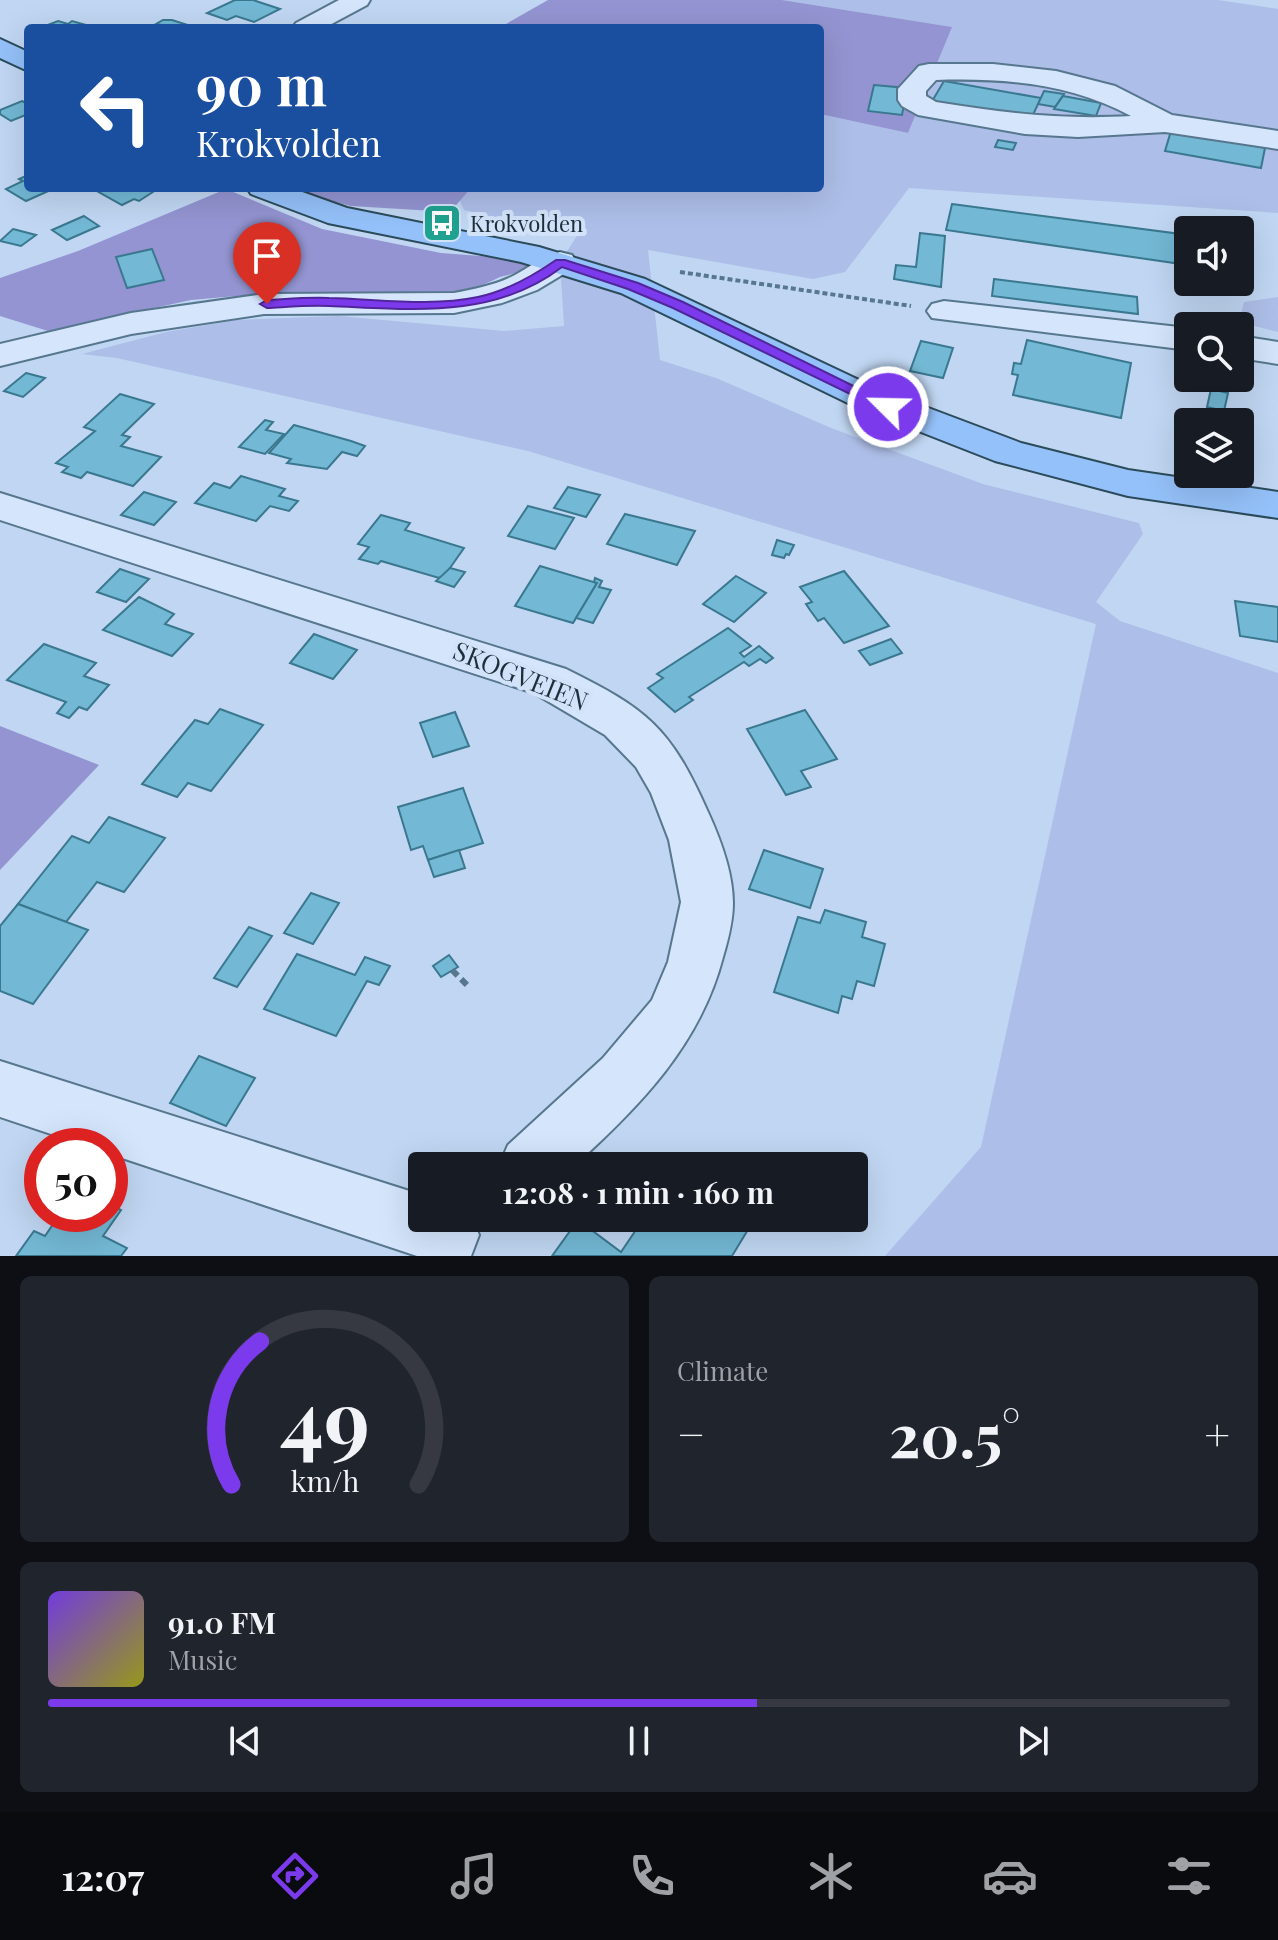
<!DOCTYPE html>
<html lang="en">
<head>
<meta charset="utf-8">
<style>
  body { margin:0; font-family:"Playfair Display",serif; background:#20242c; color:#f1f3f6; height:100vh; display:flex; flex-direction:column; font-size:30px; white-space:nowrap }
  * { box-sizing:border-box; margin:0 }
  p { font-size:26px; color:#9ea1a6 }
  .icon { flex:none; width:44px; height:44px; fill:none; stroke:currentColor; stroke-width:2; stroke-linecap:round; stroke-linejoin:round }
  .map { position:relative; height:1256px; overflow:hidden }
  .sheet { display:flex; flex-direction:column; gap:20px; padding:20px; background:#0d0f14; flex:1 }
  .sheet>* { flex:none }
  .top-card { position:absolute; left:24px; top:24px; width:800px; height:168px; border-radius:8px; box-shadow:0 8px 32px #0002; background:#1a4fa0; color:#fff; overflow:hidden }
  .controls { position:absolute; left:1174px; top:216px; display:grid; gap:16px }
  .controls a { display:grid; place-items:center; width:80px; height:80px; border-radius:8px; background:#171b24; box-shadow:0 8px 32px #0002; font-size:40px }
  .speed { position:absolute; left:24px; top:1128px; display:flex; gap:16px; font-size:40px; font-weight:700; text-align:center }
  .speed>* { display:grid; place-content:center; width:104px; height:104px; border-radius:50%; background:#171b24; box-shadow:0 8px 32px #0002; line-height:1 }
  .speed .limit { border:12px solid #d22; background:#fff; color:#111 }
  .pin { position:absolute; display:grid; place-items:center; width:68px; height:68px; color:#fff; margin:-82px -34px; border-radius:50% 50% 50% 0; rotate:-45deg; box-shadow:0 0 8px #0007 }
  .pin .icon { rotate:45deg }
  .me { position:absolute; width:88px; margin:-44px; rotate:293deg; stroke-linejoin:round; filter:drop-shadow(0 0 6px #0008) }
  .turn { display:flex; align-items:center; gap:28px; height:168px; padding:0 40px; font-size:36px }
  .turn .icon { width:104px; height:104px; stroke-width:2.5 }
  .turn b { display:block; font-size:56px; line-height:68px }
  .big { font-size:60px; font-weight:700; line-height:1.1 }
  .sheet .card { flex:1; display:flex; flex-direction:column; justify-content:center; gap:12px; min-width:0; padding:0 28px; border-radius:12px; background:#20242c }
  .sheet .dial { align-items:center; gap:0 }
  .dial svg { height:208px; overflow:visible; fill:none; stroke:#363941; stroke-width:7; stroke-linecap:round; text-anchor:middle }
  .dial text { fill:#f1f3f6; stroke:none }
  .song { display:flex; align-items:center; gap:24px }
  .cover { width:96px; height:96px; border-radius:12px; background:linear-gradient(135deg,hsl(260 70% 55%),hsl(60 70% 35%)) }
  .played { height:8px; border-radius:4px; background:linear-gradient(90deg,#7c3aed 60%,#363941 60%) }
  .keys { display:flex; justify-content:space-around; direction:ltr }
  .heat { display:flex; justify-content:space-between; align-items:center; font-size:44px; direction:ltr }
  .sheet .tiles { flex:1; display:grid; gap:20px; grid-template-columns:1fr 1fr }
  .card:last-child { grid-column:span 2 }
  .trip { position:absolute; left:408px; top:1152px; width:460px; height:80px; border-radius:8px; background:#171b24; box-shadow:0 8px 32px #0002; font-weight:700; line-height:80px; text-align:center }
  .tabs { display:flex; height:128px; justify-content:space-around; align-items:center; background:#090b0e; color:#9ea1a6 }
  .tabs .icon { width:56px; height:56px }
  .tabs .current { color:#7c3aed }
  .tabs b { font-size:36px; color:#f1f3f6 }
  .map>svg:first-child { display:block }
  .farmland { fill:#adbee8 }
  .green { fill:#9394d1 }
  .building { fill:#73b8d4; stroke:#3a788f; stroke-width:2 }
  .lines { fill:none; stroke-linecap:round; stroke-linejoin:round }
  .minor-casing { stroke:#56778d; stroke-width:4 }
  .major-casing { stroke:#2b4b5a; stroke-width:4 }
  .path-far1 { stroke:#56778d; stroke-width:4; stroke-dasharray:5 3; stroke-linecap:butt }
  .path { stroke:#56778d; stroke-width:6; stroke-dasharray:8 5; stroke-linecap:butt }
  .minor { fill:#d4e5fc; fill-rule:evenodd }
  .major { fill:#94c1f9; fill-rule:evenodd }
  .route { fill:#7c3aed; stroke:#51269a; stroke-width:2 }
  .labels { text-anchor:middle; dominant-baseline:central; stroke-width:8; stroke-linejoin:round; paint-order:stroke }
  .far-poi-label { font-size:22px; fill:#1c303b; stroke:#d1e2f9; text-anchor:start }
  .street-label { font-size:26px; fill:#1c303b; stroke:#d1e2f9 }
</style>
</head>
<body>
<div class="map">
<svg width="1278" height="1256" viewBox="0 0 1278 1256">
  <rect width="100%" height="100%" fill="#c0d6f2"/>
  <g class="farmland">
    <path d="M782,0H1218L1278,9V213L909,188L845,272L813,279L648,250L660,360L716,378L831,428L983,484L1139,523L1143,534L1096,602L1120,621L1278,673V1256H885L981,1147L1096,624L528,451L117,358L82,354L166,332L236,320L339,316L504,331L564,326L560,262L577,236L464,210L459,199L471,188H820V114L908,133L951,27Z"/>
    <path d="M1278,297V332L1239,322L1244,302Z"/>
  </g>
  <g class="green">
    <path d="M548,0H782L952,27L908,133L820,114V28H499Z"/>
    <path d="M280,188H471L450,212L351,206Z"/>
    <path d="M226,189L322,229L441,253L560,262L500,277L466,293L427,296L374,292H280L191,300L48,331L0,316V278L78,251Z"/>
    <path d="M0,726L99,765L0,870Z"/>
  </g>
  <g class="building">
    <path d="M235,0H253L280,9L254,22L236,16L227,20L207,13Z"/>
    <path d="M163,20H172L197,28H155L161,25L156,24Z"/>
    <path d="M58,21L68,24L72,21L86,25L40,28Z"/>
    <path d="M944,81L1041,98L1030,121L931,103Z"/>
    <path d="M874,85L907,88L902,115L868,111Z"/>
    <path d="M1044,91L1064,94L1055,107L1038,104Z"/>
    <path d="M1063,96L1101,103L1096,116L1054,109Z"/>
    <path d="M22,101L28,104V114L11,121L0,114V110Z"/>
    <path d="M1171,131L1265,148L1261,168L1165,151Z"/>
    <path d="M998,140L1016,143L1013,150L995,147Z"/>
    <path d="M28,175V188H55L26,201L6,189L23,181L19,179Z"/>
    <path d="M104,188H159L139,201L134,199L122,205L97,191Z"/>
    <path d="M952,204L1188,235V265L946,230Z"/>
    <path d="M84,216L99,226L67,240L52,230Z"/>
    <path d="M13,229L36,235L21,246L0,241Z"/>
    <path d="M920,233L945,236L941,287L894,279L896,265L916,267Z"/>
    <path d="M152,249L164,280L127,288L116,257Z"/>
    <path d="M994,279L1137,297L1138,314L992,296Z"/>
    <path d="M1027,340L1131,363L1121,418L1013,395L1018,375L1012,374L1014,363L1021,364Z"/>
    <path d="M921,341L953,348L943,378L910,371Z"/>
    <path d="M26,373L45,378L23,397L4,391Z"/>
    <path d="M1211,389L1228,393L1224,411L1207,407Z"/>
    <path d="M120,394L154,404L122,435L130,437L121,446L161,457L133,486L87,472L81,478L62,472L68,467L56,463L95,431L84,427Z"/>
    <path d="M265,420L273,422L266,430L284,434L265,454L239,447Z"/>
    <path d="M294,425L351,441L365,446L357,456L342,452L327,469L287,463L291,459L269,453Z"/>
    <path d="M241,476L285,489L279,496L298,501L289,511L270,506L256,521L195,503L214,483L230,488Z"/>
    <path d="M568,487L600,495L586,517L554,508Z"/>
    <path d="M144,492L176,502L154,525L121,515Z"/>
    <path d="M528,506L574,518L555,549L508,536Z"/>
    <path d="M625,514L695,531L677,565L607,544Z"/>
    <path d="M381,515L410,523L405,530L464,548L445,575L439,578L381,561L378,564L359,559L369,547L358,544Z"/>
    <path d="M777,540L794,545L789,555L786,554L784,558L772,555Z"/>
    <path d="M540,566L597,583L573,623L515,606Z"/>
    <path d="M450,568L465,572L454,587L436,581Z"/>
    <path d="M120,569L149,579L126,602L97,592Z"/>
    <path d="M844,571L889,626L844,643L824,618L818,621L810,610L806,604L812,602L800,587Z"/>
    <path d="M736,576L766,593L734,622L703,604Z"/>
    <path d="M595,578L602,581L599,587L611,590L593,623L576,618L597,583L594,582Z"/>
    <path d="M139,597L174,614L165,624L193,634L172,656L103,630Z"/>
    <path d="M1235,601L1278,607V642L1240,636Z"/>
    <path d="M728,628L751,646L740,653L744,657L759,646L773,658L766,663L760,659L749,666L744,662L689,697L693,700L675,712L648,688L663,678L657,674Z"/>
    <path d="M314,634L357,650L333,679L290,663Z"/>
    <path d="M891,639L902,653L870,665L859,651Z"/>
    <path d="M44,644L96,663L84,676L109,685L87,710L79,707L69,718L57,713L66,702L7,680Z"/>
    <path d="M220,709L263,725L211,791L188,783L177,797L142,784L195,720L208,724Z"/>
    <path d="M805,710L837,759L801,771L811,787L786,795L747,729Z"/>
    <path d="M455,712L469,746L433,757L420,723Z"/>
    <path d="M463,788L483,843L428,860L423,846L411,850L398,807Z"/>
    <path d="M109,817L165,838L124,892L97,882L66,922L18,904L72,836L89,843Z"/>
    <path d="M459,850L465,868L434,877L428,860Z"/>
    <path d="M764,850L823,869L810,908L749,889Z"/>
    <path d="M311,893L339,903L313,944L284,933Z"/>
    <path d="M18,904L88,930L33,1004L0,991V926Z"/>
    <path d="M825,910L866,922L862,937L885,944L874,986L857,981L852,999L842,996L838,1013L774,992L798,917L820,923Z"/>
    <path d="M249,927L272,936L237,987L214,978Z"/>
    <path d="M297,954L355,975L365,957L390,966L379,985L367,981L336,1036L264,1009Z"/>
    <path d="M449,955L458,967L441,977L433,966Z"/>
    <path d="M199,1056L255,1078L226,1126L170,1103Z"/>
    <path d="M110,1204L121,1210L103,1236L127,1248L121,1256H16L34,1231L45,1236L60,1214H110Z"/>
    <path d="M644,1218H734L749,1228L732,1256H552L578,1220L621,1252Z"/>
  </g>
  <g class="lines">
    <g class="minor-casing">
      <g id="minor">
        <path d="M339,0H370L367,5L324,28H292L296,23Z"/>
        <path d="M929,64H993L1056,71L1115,86L1172,115L1278,131V149L1165,132L1078,137L1025,134L918,115L902,106L898,100V89L919,66ZM936,80C1005,78 1070,83 1131,116C1062,120 1004,113 936,102L926,96V91Z"/>
        <path d="M560,252L572,255L576,262L572,269L537,290L502,303L454,313L264,314L131,334L0,366V344L131,313L264,294L454,293C474,289 496,285 515,275C530,267 543,256 560,252Z"/>
        <path d="M944,301L1188,328V350L932,318L927,311L932,304Z"/>
        <path d="M1240,336L1278,342V364L1240,358Z"/>
        <path d="M0,493L566,669C647,709 670,727 707,810C720,838 733,872 733,903C733,921 728,940 723,957C700,1045 640,1106 574,1166H499L508,1145L603,1058L652,1000L668,962L681,902L669,840L651,793L636,767L605,735L534,693L0,520Z"/>
        <path d="M0,1061L422,1195V1218H472L479,1235L471,1256H417L110,1154V1146H87L0,1117Z"/>
      </g>
    </g>
    <g class="major-casing">
      <g id="major">
        <path d="M0,39L28,52V71L0,58Z"/>
        <path d="M247,188H291L347,208L539,247L645,279L878,389L1021,443L1128,470L1278,492V518L1128,496L995,461L852,405L621,293L521,262L328,223L251,194Z"/>
      </g>
    </g>
    <path class="path-far1" d="M680,272L911,306"/>
    <path class="path" d="M452,970L467,985"/>
    <use href="#minor" class="minor"/>
    <use href="#major" class="major"/>
  </g>
  <path class="route" d="M556,260H565L638,283L683,302L896,407L894,410H883L673,308L628,289L562,267C493,320 410,309 329,306C308,305 287,307 267,308L260,304L267,300C287,299 308,297 329,298C378,299 430,307 478,297C506,291 533,276 556,260Z"/>
  <defs>
    <g id="bus-square" transform="scale(2)"><rect x="-9" y="-9" width="18" height="18" rx="4" fill="#20a290" stroke="#d1e2f9"/><path d="M-5-6H5V4H4V6H2V4H-2V6H-4V4H-5ZM-3.5-4V0h7V-4ZM-3.5 1.2v1.5H-2V1.2ZM2 1.2v1.5H3.5V1.2Z" fill="#fff"/></g>
  </defs>
  <g fill-rule="evenodd">
    <use href="#bus-square" x="442" y="223"/>
  </g>
  <g class="labels">
    <g class="far-poi-label">
      <text x="470" y="223">Krokvolden</text>
    </g>
    <g class="street-label">
      <text transform="translate(521 675) rotate(22)">SKOGVEIEN</text>
    </g>
  </g>
</svg>
<div class="controls">
<a><svg class="icon" aria-label="sound" viewBox="0 0 24 24"><path d="M4 9h4l5-4v14l-5-4H4zM17 9q2 3 0 6"/></svg></a>
<a><svg class="icon" aria-label="search" viewBox="0 0 24 24"><circle cx="10" cy="10" r="6"/><path d="M15 15l6 6"/></svg></a>
<a><svg class="icon" aria-label="layers" viewBox="0 0 24 24"><path d="M12 4l9 5-9 5-9-5zM3 14l9 5 9-5"/></svg></a>
</div>
<div class="speed"><div class="limit">50</div></div>
<div class="pin" style="left:267px;top:304px;background:#d93025"><svg class="icon" aria-label="arrive" viewBox="0 0 24 24"><path d="M6 21V4h12l-3 4 3 4H6"/></svg></div>
<svg class="me" style="left:888px;top:407px" viewBox="-20 -20 40 40"><circle r="17" fill="#7c3aed" stroke="#fff" stroke-width="3"/><path d="M0-11L8 9 0 5-8 9z" fill="#fff"/></svg>
<div class="trip">12:08 · 1 min · 160 m</div>
<div class="top-card">
<div class="turn"><svg class="icon" aria-label="left" viewBox="0 0 24 24"><path d="M17 20v-9H6M10 6l-5 5 5 5"/></svg><div><b>90 m</b>Krokvolden</div></div>
</div>
</div>
<section class="sheet">
<div class="tiles">
<div class="card dial"><svg viewBox="0 0 100 80">
<path d="M14 69A42 42 0 1 1 86 69"/>
<path d="M14 69A42 42 0 0 1 25 14" stroke="#7c3aed"/>
<text x="50" y="56" font-size="32" font-weight="700">49</text>
<text x="50" y="72" font-size="11">km/h</text>
</svg></div>
<div class="card"><p>Climate</p>
<div class="heat"><a>−</a><b class="big">20.5°</b><a>+</a></div>
</div>
<div class="card">
<div class="song"><i class="cover"></i><div><b>91.0 FM</b><p>Music</p></div></div>
<div class="played"></div>
<div class="keys"><svg class="icon" aria-label="previous" viewBox="0 0 24 24"><path d="M18 5L8 12l10 7zM5 5v14"/></svg><svg class="icon" aria-label="pause" viewBox="0 0 24 24"><path d="M8 5v14M16 5v14"/></svg><svg class="icon" aria-label="next" viewBox="0 0 24 24"><path d="M6 5l10 7-10 7zM19 5v14"/></svg></div>
</div>
</div>
</section>
<nav class="tabs">
<b>12:07</b>
<svg class="icon current" aria-label="directions" viewBox="0 0 24 24"><path d="M12 3l9 9-9 9-9-9zM9 14v-3h6M13 9l2 2-2 2"/></svg>
<svg class="icon" aria-label="music" viewBox="0 0 24 24"><path d="M9 18V5l10-2v13"/><circle cx="6" cy="18" r="3"/><circle cx="16" cy="16" r="3"/></svg>
<svg class="icon" aria-label="phone" viewBox="0 0 24 24"><path d="M5 4h4l2 5-3 2q2 4 5 5l2-3 5 2v4C11 20 4 13 5 4z"/></svg>
<svg class="icon" aria-label="climate" viewBox="0 0 24 24"><path d="M12 3v18M4 7l16 10M4 17L20 7"/></svg>
<svg class="icon" aria-label="car" viewBox="0 0 24 24"><path d="M5 17H2v-5l4-1 3-4h7l3 4 3 1v5h-3M9 17h6M6 11h13"/><circle cx="7" cy="17" r="2"/><circle cx="17" cy="17" r="2"/></svg>
<svg class="icon" aria-label="filters" viewBox="0 0 24 24"><path d="M4 7h16M4 17h16"/><circle cx="9" cy="7" r="2"/><circle cx="15" cy="17" r="2"/></svg>
</nav>
</body>
</html>
